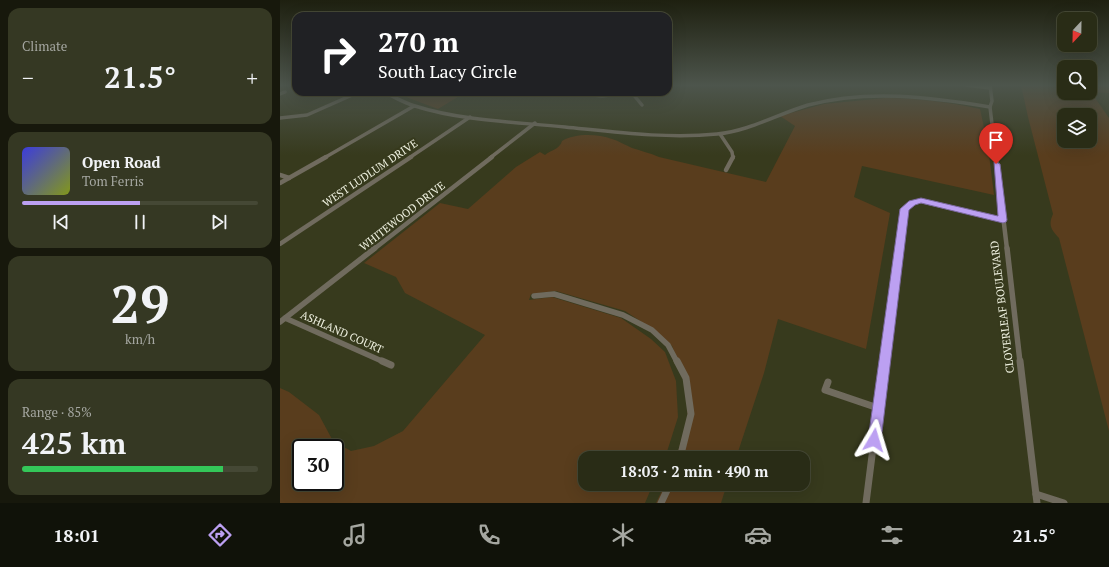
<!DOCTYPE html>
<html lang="en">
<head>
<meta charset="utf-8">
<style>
  body { margin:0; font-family:"PT Serif",serif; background:#353823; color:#f1f3f6; height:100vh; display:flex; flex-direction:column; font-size:15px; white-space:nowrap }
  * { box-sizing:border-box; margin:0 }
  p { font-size:13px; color:#a5a7a1 }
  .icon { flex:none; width:22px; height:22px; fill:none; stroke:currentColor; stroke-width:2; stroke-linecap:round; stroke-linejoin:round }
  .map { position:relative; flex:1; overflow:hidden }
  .sheet { display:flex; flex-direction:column; gap:8px; padding:8px; background:#17180c; width:280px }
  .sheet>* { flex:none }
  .guide { position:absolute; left:12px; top:12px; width:380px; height:84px; border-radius:12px; box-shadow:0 4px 16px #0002,0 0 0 1px #454835; background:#202124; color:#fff; overflow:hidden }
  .needle { width:26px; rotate:202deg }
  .fabs { position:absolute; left:777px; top:12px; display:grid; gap:8px }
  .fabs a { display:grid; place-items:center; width:40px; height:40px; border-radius:8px; background:#292c16; box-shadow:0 4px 16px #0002,0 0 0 1px #454835; font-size:20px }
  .speed { position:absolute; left:12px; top:439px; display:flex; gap:8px; font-size:20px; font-weight:700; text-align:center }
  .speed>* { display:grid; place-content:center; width:52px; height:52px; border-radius:50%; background:#292c16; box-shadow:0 4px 16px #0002,0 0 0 1px #454835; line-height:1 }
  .speed .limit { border:2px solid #111; border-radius:6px; background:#fff; color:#111 }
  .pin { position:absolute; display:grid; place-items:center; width:34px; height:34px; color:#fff; margin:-41px -17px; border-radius:50% 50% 50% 0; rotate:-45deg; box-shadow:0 0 4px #0007 }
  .pin .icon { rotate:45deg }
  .me { position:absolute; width:44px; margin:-22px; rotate:7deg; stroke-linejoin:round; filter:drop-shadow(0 0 3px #0008) }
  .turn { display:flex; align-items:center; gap:14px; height:84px; padding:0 20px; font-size:18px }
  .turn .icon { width:52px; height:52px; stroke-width:2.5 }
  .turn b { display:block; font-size:28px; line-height:34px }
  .big { font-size:30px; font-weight:600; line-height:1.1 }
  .sheet .widget { flex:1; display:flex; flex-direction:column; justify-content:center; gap:6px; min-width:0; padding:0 14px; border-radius:12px; background:#353823 }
  .sheet .dial { align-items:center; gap:0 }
  .dial b { font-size:52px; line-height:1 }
  .song { display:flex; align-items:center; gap:12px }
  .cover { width:48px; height:48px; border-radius:6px; background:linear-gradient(135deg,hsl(240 70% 55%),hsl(70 70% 35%)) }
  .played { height:4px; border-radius:2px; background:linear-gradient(90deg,#bca0f2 50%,#454835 50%) }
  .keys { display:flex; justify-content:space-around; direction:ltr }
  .heat { display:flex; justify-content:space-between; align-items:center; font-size:22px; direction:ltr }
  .charge { height:6px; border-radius:3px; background:linear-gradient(90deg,#34c759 85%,#454835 0) }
  .trip { position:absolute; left:298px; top:451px; width:232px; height:40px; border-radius:12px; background:#292c16; box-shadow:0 4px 16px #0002,0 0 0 1px #454835; font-weight:600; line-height:40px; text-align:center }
  .tab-bar { display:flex; height:64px; justify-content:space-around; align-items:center; background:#101209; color:#a5a7a1 }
  .tab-bar .icon { width:28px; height:28px }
  .tab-bar .current { color:#bca0f2 }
  .tab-bar b { font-size:18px; color:#f1f3f6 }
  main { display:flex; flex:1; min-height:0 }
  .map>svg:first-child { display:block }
  .green { fill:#593d1d; fill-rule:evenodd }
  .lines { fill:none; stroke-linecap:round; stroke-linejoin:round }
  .minor-far3 { stroke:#706b5e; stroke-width:3.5 }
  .minor-far2 { stroke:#706b5e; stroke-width:4.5 }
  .minor-far1 { stroke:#706b5e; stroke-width:5.5 }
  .minor { stroke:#706b5e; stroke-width:7 }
  .route { fill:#bca0f2; stroke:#7a689d }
  .labels { text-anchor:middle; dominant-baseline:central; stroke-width:4; stroke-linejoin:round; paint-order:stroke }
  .street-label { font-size:11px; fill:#eff1e0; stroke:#373a1d }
</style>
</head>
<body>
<main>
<section class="sheet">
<div class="widget"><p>Climate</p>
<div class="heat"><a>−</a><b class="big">21.5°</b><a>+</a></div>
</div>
<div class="widget">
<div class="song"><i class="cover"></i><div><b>Open Road</b><p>Tom Ferris</p></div></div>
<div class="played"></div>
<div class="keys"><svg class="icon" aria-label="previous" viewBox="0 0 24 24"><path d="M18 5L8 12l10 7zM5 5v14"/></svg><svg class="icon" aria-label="pause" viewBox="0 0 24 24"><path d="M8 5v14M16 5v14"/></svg><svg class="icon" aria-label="next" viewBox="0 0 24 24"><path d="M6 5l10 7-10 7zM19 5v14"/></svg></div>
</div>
<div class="widget dial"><b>29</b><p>km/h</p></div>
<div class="widget"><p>Range · 85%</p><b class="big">425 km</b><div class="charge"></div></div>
</section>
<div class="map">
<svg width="829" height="503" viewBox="0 0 829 503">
  <rect width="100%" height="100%" fill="#373a1d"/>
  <g class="green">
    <path d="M741,85H784V93H810V85H829V93L811,92L829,118V431L779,238C771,230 768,225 773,214L748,117ZM784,115H810V141H784Z"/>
    <path d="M122,92H186L158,109L118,94Z"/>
    <path d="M605,98C637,98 668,102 700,109L708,146L714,195L582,166L574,197L610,213L586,349L498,319L484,373L456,458H396L408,418L405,379L392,346L377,332L345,311L276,291L251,294L249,300L272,297L341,318L371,339L385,352L396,381L398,417L385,458H305V484H373L365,503H0V388L9,392L39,415L53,441L71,451L94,446L123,431L205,335L125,293L116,277L84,263L160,203L188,209L236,167L260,152L265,155C271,150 280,149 282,141C295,133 318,134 332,139C339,141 345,145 352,148C361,151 370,153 379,157L486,182L515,126L500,116L544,104ZM21,448H55V482H21Z"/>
    <path d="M385,484H447L441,503H376Z"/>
  </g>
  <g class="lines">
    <g class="minor-far3">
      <path d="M686,85L710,88"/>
      <path d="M710,85L712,101L710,107L716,158"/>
      <path d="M104,92C114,97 124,103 135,106C182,121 237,122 285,127C335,132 387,139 437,134C469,131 498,114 528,105C588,89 650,97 710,107"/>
      <path d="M286,92L322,96L355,92"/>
      <path d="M352,93L362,105"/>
      <path d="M0,94L5,92"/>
      <path d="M0,118L27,115L79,92"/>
      <path d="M440,134L452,152L453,158"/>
      <path d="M44,158L134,106"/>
      <path d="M129,158L190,117"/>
      <path d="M210,158L255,123"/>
    </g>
    <g class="minor-far2">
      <path d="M716,157L727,249"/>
      <path d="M446,170L453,157"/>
      <path d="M0,175L9,178"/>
      <path d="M0,183L46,157"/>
      <path d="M0,244L131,157"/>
      <path d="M94,249L212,157"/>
      <path d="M619,249L624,209L632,203L641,201L723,220"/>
    </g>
    <g class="minor-far1">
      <path d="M727,248L740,362"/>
      <path d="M254,296L274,294L343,315L372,330L388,345L397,362"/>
      <path d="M5,318L104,362"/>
      <path d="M0,322L95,248"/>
      <path d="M604,362L619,248"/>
    </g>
    <g class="minor">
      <path d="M102,361L111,365"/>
      <path d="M397,361L406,378L411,414L400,458"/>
      <path d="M740,361L757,503"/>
      <path d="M548,382L545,390L598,408"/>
      <path d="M756,494L784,503"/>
      <path d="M381,503L390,484"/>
      <path d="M586,503L604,361"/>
    </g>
  </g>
  <linearGradient id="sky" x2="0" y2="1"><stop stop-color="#1e2010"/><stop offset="0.55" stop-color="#4d554c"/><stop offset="1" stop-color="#4d554c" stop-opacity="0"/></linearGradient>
  <rect width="829" height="155" fill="url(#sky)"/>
  <path class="route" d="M714,162H716L720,164L727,220L726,222L723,223L641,203L635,205L629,210L601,440L599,444L594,446L590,444L588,440L620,209L629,201L641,198L718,216Z"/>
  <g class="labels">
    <g class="street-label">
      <text transform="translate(90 173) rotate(-34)">WEST LUDLUM DRIVE</text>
      <text transform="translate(122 216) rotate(-38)">WHITEWOOD DRIVE</text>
      <text transform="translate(722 307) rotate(-97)">CLOVERLEAF BOULEVARD</text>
      <text transform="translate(62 332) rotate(24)">ASHLAND COURT</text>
    </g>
  </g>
</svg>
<div class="fabs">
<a><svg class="needle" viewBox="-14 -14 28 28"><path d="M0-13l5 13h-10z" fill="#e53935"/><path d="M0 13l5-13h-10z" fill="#a5a7a1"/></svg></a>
<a><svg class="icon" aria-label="search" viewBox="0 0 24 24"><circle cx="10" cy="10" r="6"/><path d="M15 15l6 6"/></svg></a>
<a><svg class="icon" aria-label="layers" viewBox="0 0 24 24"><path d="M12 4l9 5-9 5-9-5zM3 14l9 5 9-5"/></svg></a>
</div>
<div class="speed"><div class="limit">30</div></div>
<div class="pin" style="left:716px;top:164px;background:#d93025"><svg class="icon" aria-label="arrive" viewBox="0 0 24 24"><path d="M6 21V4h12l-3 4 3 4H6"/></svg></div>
<svg class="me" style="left:594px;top:440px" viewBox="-20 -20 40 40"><path d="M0-17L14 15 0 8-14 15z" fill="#bca0f2" stroke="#fff" stroke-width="4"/></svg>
<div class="trip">18:03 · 2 min · 490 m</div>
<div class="guide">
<div class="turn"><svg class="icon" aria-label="right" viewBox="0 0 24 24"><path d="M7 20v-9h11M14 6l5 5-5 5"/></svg><div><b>270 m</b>South Lacy Circle</div></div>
</div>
</div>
</main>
<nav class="tab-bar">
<b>18:01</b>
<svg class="icon current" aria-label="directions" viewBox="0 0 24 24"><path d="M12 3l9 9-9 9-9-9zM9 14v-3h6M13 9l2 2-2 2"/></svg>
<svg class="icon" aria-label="music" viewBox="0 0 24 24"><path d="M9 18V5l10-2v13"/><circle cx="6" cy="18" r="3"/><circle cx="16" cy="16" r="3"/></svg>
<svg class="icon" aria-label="phone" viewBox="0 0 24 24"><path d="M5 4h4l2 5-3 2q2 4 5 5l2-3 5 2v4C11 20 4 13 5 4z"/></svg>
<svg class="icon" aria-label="climate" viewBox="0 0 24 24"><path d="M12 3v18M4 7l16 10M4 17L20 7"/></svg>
<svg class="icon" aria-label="car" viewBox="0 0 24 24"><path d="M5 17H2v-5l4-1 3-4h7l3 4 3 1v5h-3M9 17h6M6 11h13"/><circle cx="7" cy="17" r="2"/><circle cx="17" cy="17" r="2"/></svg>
<svg class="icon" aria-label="filters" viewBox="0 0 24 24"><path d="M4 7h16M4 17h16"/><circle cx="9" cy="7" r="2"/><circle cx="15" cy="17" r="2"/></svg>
<b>21.5°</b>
</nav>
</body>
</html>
